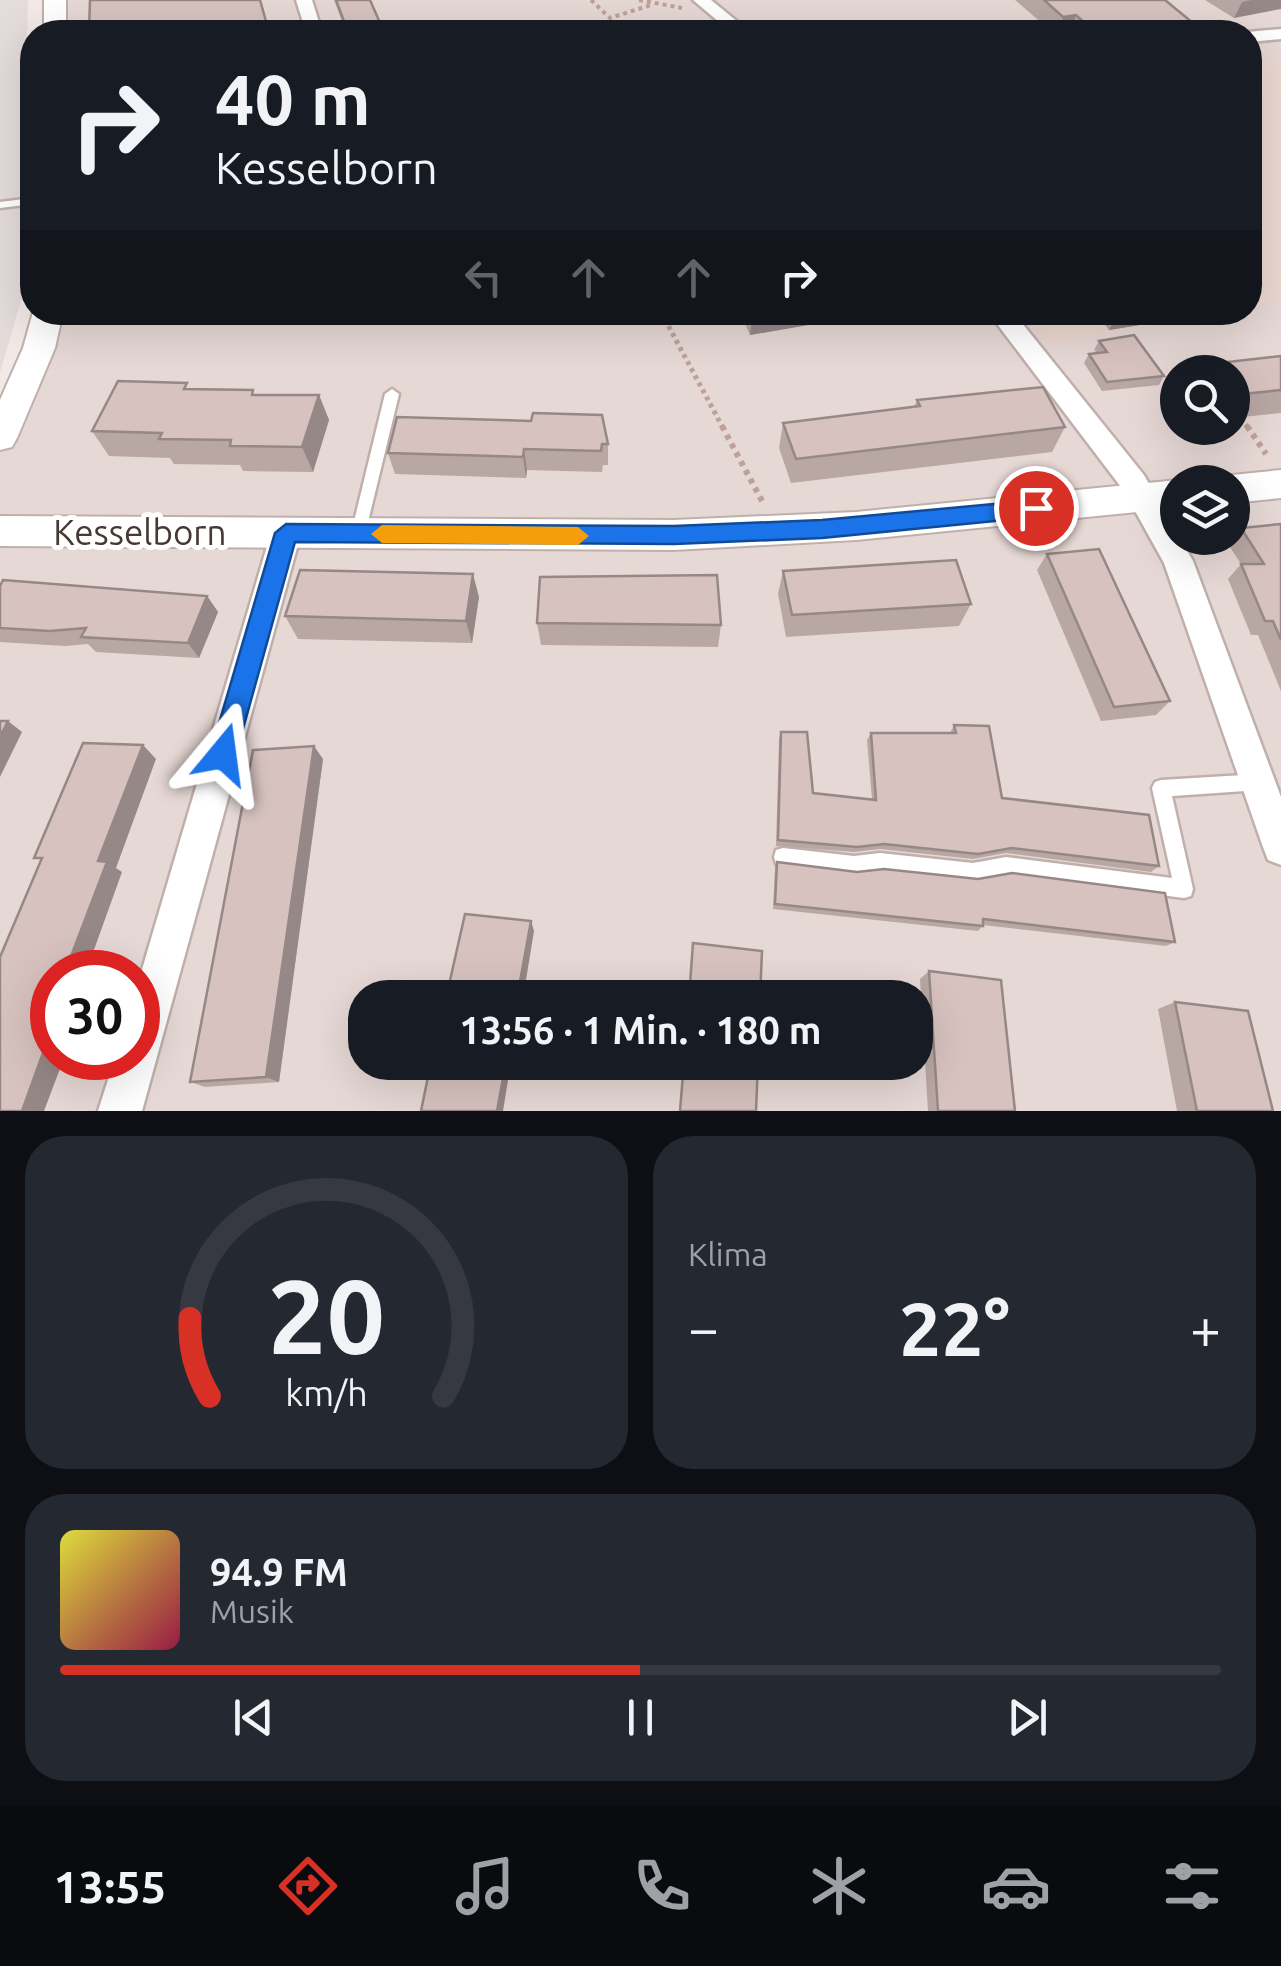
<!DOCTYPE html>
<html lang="de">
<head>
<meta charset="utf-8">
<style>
  body { margin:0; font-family:Ubuntu,sans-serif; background:#242831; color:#f1f3f6; height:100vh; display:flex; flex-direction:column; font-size:38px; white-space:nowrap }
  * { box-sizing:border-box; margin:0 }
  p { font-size:32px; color:#9ea1a6 }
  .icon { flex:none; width:55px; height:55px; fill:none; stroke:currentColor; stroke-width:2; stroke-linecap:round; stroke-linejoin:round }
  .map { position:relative; height:1111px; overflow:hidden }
  .drawer { display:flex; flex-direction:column; gap:25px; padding:25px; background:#0d0f14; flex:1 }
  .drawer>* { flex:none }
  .guide { position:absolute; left:20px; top:20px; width:1242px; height:305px; border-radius:40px; box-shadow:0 10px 40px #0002; background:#171b24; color:#f1f3f6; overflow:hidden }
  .tools { position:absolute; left:1160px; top:355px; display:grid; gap:20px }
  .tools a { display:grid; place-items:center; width:90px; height:90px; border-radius:50%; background:#171b24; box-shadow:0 10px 40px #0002; font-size:50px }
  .speed { position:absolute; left:30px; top:950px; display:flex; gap:20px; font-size:50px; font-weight:700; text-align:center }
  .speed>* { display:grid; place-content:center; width:130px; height:130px; border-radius:50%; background:#171b24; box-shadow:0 10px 40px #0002; line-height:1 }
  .speed .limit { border:15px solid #d22; background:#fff; color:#111 }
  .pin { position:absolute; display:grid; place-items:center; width:85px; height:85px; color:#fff; margin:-42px; border:5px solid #fff; border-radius:50%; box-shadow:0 2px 10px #0007 }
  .me { position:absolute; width:110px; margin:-55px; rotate:16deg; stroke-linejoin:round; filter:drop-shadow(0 0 8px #0008) }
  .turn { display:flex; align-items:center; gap:35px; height:210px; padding:0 30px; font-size:45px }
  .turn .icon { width:130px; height:130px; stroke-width:2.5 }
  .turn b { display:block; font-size:70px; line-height:85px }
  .lanes { display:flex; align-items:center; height:95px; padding:0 30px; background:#0003; justify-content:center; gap:50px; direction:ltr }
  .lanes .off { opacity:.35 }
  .big { font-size:75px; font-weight:600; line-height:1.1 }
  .drawer .widget { flex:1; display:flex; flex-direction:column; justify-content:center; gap:15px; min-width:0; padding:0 35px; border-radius:40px; background:#242831 }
  .drawer .dial { align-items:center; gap:0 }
  .dial svg { height:260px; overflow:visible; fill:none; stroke:#363941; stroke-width:7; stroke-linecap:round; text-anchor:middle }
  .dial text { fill:#f1f3f6; stroke:none }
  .song { display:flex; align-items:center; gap:30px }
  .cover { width:120px; height:120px; border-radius:15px; background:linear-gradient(135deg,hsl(60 70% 55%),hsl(340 70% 35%)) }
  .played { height:10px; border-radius:5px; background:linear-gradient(90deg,#d93025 50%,#363941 50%) }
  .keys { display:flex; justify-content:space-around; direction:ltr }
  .heat { display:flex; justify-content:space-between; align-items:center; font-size:55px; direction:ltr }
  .drawer .tiles { flex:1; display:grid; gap:25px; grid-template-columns:1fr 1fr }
  .widget:last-child { grid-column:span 2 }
  .trip { position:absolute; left:348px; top:980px; width:585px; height:100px; border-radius:40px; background:#171b24; box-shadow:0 10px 40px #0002; font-weight:600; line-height:100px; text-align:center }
  .tab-bar { display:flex; height:160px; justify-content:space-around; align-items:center; background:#090b0e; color:#9ea1a6 }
  .tab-bar .icon { width:70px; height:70px }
  .tab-bar .on { color:#d93025 }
  .tab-bar b { font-size:45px; color:#f1f3f6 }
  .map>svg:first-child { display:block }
  .residential { fill:#e6d8d4; fill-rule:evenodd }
  .industrial { fill:#e4dbdb }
  .education { fill:#ebd7d0 }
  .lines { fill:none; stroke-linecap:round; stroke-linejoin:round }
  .service-casing { stroke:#c0b0ac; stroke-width:5 }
  .minor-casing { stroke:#c0b0ac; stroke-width:5 }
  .tertiary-casing { stroke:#c0b0ac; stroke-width:4 }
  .path-far2 { stroke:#bfa19a; stroke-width:4; stroke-dasharray:4 4; stroke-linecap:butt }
  .path-far1 { stroke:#bfa19a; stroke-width:5; stroke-dasharray:4 4; stroke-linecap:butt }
  .path { stroke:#bfa19a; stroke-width:6; stroke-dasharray:5 5; stroke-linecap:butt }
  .service { fill:#fff; fill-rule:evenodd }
  .minor { fill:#fff; fill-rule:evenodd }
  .tertiary { fill:#fff; fill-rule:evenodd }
  .wall { fill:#b9a7a4 }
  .shaded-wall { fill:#968886 }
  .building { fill:#d7c2bf; stroke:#968886; stroke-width:2.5 }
  .route { fill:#1a73e8; stroke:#114b97; stroke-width:2.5 }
  .slow { fill:#f59e0b }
  .labels { text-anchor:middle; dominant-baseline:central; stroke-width:10; stroke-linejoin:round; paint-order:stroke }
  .street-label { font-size:35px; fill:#453835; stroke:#fff }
</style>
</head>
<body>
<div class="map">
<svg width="1281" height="1111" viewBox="0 0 1281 1111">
  <rect width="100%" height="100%" fill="#f2e9e6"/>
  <path class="residential" d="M55,0H1281V1111H0V438L48,313L1250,312V32H55ZM1178,372H1232V428H1178ZM1178,482H1232V538H1178ZM52,972H138V1058H52ZM365,998H915V1062H365Z"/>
  <path class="industrial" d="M0,0H28L24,187L26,284L0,372Z"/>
  <g class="education">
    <path d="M1250,45L1281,66V300L1250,306Z"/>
    <path d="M1022,313H1214L1050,344Z"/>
  </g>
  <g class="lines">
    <g class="service-casing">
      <g id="service">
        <path d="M32,198V204L0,208V202Z"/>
        <path d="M73,312H104L98,316L47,325L41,321L47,317Z"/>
        <path d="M392,389L399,394L365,534L363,538H353L351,534L385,394Z"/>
        <path d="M1260,774L1266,776L1269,782L1266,788L1260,790L1172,796L1193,889L1191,896L1184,898L1006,875L973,881L880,871L854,874L783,866L776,864L774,857L776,850L783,848L854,856L880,853L973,863L1006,857L1172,878L1152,788L1155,782L1161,780Z"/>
      </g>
    </g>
    <g class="minor-casing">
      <g id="minor">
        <path d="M296,0H312L322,32H306Z"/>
        <path d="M693,0H711L750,32H731Z"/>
        <path d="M1281,29V39L1250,42V32H1247Z"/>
        <path d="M988,312H1013L1144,475L1193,561L1281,797V865L1268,860L1263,847L1164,563L1124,491Z"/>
        <path d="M286,521L296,525L301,533L142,1111H98L115,1058H138V983L271,533L276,525Z"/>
      </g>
    </g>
    <g class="tertiary-casing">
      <g id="tertiary">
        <rect x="44" y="0" width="22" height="32"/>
        <path d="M33,312H63L55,348L17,438L12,447L0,450V400L23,348Z"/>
        <path d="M1281,470V498L1232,503V482H1218L1232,475Z"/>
        <path d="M1178,480L1185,482H1178V508L856,540L674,550L0,546V516L674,520L856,512Z"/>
      </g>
    </g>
    <g class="path-far2">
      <path d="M591,0L610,18L651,5"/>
      <path d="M639,0L682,8"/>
      <path d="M619,26L638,23"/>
    </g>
    <g class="path-far1">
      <path d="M661,312L723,428"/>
      <path d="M1241,418L1248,428"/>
    </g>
    <g class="path">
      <path d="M722,426L762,501"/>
      <path d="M1247,426L1266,454"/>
    </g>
    <use href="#service" class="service"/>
    <use href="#minor" class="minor"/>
    <use href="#tertiary" class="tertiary"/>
  </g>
  <g class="wall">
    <path d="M334,0H370L384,32H346Z"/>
    <path d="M1015,0H1165L1204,32H1052Z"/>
    <path d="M1205,0H1281L1234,18Z"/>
    <path d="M740,312H883L750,335Z"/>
    <path d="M1095,312H1153L1146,324L1109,330Z"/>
    <path d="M1099,341L1164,376L1159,385L1102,391L1084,363L1089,354L1097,353L1094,350Z"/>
    <path d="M1281,356V413L1232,418V372H1196L1201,365Z"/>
    <path d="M190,389L256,395H319L329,420L313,472L243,471L240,465L174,464L170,458L109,456L92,431Z"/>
    <path d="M917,400L1065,427L1052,452L791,483L779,448L783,423L914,407Z"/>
    <path d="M608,444V465H603L602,472L527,470L526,478L395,474L388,453Z"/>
    <path d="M1281,524V691L1258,635H1251L1228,579L1241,564L1228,544L1241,528Z"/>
    <path d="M1047,554L1170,701L1156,715L1101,721L1037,570Z"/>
    <path d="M783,571L971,604L959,626L786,637L778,594Z"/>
    <path d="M0,586L207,596L218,612L199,658L96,652L88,644L65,646L0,642Z"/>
    <path d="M479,597L472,643L298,639L285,616Z"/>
    <path d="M537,623L721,625L718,647L541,645Z"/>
    <path d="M954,725L1002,798L1159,866L1151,872L1006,853L973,859L880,849L854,852L776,846L779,739L781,732L813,793L872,799L867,740L871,733H950Z"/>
    <path d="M323,759L279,1082L205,1087L190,1082Z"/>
    <path d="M777,862L1175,942L1166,946L983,925L978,931L773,909L775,867Z"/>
    <path d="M929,971L1015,1111H928L920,979Z"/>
    <path d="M1175,1002L1273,1111H1177L1158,1009Z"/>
  </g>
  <g class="shaded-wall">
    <path d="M1251,0H1281V9L1234,18L1242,2Z"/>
    <path d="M1076,15L1070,32H1058L1063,17Z"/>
    <path d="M1259,78L1250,95V79Z"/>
    <path d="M753,312H883L750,335Z"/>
    <path d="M1119,312H1153L1146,324L1109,330Z"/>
    <path d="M319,395L329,420L313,472L302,447Z"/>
    <path d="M524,449L527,470L526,478L523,457Z"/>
    <path d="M473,574L479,597L472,643L466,621Z"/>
    <path d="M207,596L218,612L199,658L188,643Z"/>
    <path d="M8,721L22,732L0,777V737Z"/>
    <path d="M143,745L156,759L116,868L122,872L86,972H65L98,861Z"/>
    <path d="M314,746L323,759L279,1082L266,1077Z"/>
    <path d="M531,921L534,931L523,998H517Z"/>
    <path d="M52,1028V1058H64L44,1111H22Z"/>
    <path d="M506,1062H511L503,1111H497Z"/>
  </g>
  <g class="building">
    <path d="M90,0H260L269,32H89Z"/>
    <path d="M336,0H370L384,32H348Z"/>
    <path d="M1044,0H1165L1204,32H1095L1076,15L1063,17Z"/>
    <path d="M544,24L550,32H509L508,31Z"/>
    <path d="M1250,70L1259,78L1250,79Z"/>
    <path d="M1134,335L1164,376L1107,382L1089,354L1107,352L1099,341Z"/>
    <path d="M1281,356V390L1232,395V372H1206L1201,365Z"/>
    <path d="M118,381L187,383L184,389L253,390L252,395H319L302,447L230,446L231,440L159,439L162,433L92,431Z"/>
    <path d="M1043,387L1065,427L796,459L783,423L920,406L917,400Z"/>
    <path d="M533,413L602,415L608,444H602L601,451L524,449L523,457L388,453L397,417L531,421Z"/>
    <path d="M1281,524V640L1273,621H1265L1241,564H1264L1241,528Z"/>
    <path d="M1099,549L1170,701L1114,707L1047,554Z"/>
    <path d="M956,560L971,604L792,615L783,571Z"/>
    <path d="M300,570L473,574L466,621L285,616Z"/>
    <path d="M717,575L721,625L537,623L540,577Z"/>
    <path d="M3,580L207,596L188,643L81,637L86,628L50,631L0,628V586Z"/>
    <path d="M0,721H8L0,737Z"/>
    <path d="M954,725L989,726L1002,798L1149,815L1159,866L1012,848L978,854L884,844L857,847L778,840L781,732H807L813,793L876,800L871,733H956Z"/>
    <path d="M83,743L143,745L98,861L107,862L65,972H52V1028L22,1111H0V957L42,858H34Z"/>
    <path d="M314,746L266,1077L190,1082L253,750Z"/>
    <path d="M777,862L857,872L884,869L978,879L1012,873L1165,893L1175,942L983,919V926L775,904Z"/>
    <path d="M465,914L531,921L517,998H446Z"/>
    <path d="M693,943L762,951L760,998H689Z"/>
    <path d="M929,971L1001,980L1015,1111H938Z"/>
    <path d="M1175,1002L1248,1011L1273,1111H1197Z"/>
    <path d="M431,1062H506L497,1111H421Z"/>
    <path d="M684,1062H758L756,1111H680Z"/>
  </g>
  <path class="route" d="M1036,500L1047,508L1036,517L822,538L674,544L295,542L236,754L232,763L223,767L214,763L210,754L275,533L286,524L674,526L822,520Z"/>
  <path class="slow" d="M382,525L578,527L589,536L578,545L382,543L371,534Z"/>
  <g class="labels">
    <g class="street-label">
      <text x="140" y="532">Kesselborn</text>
    </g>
  </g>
</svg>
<div class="tools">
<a><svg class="icon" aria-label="search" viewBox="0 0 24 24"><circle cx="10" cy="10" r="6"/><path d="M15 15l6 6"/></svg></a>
<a><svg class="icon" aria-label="layers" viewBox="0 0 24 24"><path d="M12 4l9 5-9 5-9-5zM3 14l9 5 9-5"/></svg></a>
</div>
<div class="speed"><div class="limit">30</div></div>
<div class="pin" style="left:1036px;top:508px;background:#d93025"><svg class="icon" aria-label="arrive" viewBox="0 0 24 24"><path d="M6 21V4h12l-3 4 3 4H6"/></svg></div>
<svg class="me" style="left:223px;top:754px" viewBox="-20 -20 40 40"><path d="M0-17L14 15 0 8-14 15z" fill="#1a73e8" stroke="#fff" stroke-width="4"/></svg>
<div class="trip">13:56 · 1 Min. · 180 m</div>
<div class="guide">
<div class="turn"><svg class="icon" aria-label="right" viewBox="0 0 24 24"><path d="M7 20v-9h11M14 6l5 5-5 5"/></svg><div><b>40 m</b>Kesselborn</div></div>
<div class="lanes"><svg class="icon off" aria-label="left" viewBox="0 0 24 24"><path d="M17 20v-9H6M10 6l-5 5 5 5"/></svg><svg class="icon off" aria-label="ahead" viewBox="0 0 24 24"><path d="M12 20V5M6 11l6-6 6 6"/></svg><svg class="icon off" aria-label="ahead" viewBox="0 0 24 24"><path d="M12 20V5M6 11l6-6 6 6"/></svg><svg class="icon" aria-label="right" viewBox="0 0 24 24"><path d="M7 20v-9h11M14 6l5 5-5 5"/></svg></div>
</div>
</div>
<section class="drawer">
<div class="tiles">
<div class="widget dial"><svg viewBox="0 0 100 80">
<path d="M14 69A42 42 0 1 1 86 69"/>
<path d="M14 69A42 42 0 0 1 8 45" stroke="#d93025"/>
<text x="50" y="56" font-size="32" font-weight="700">20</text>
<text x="50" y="72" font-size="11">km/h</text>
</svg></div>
<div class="widget"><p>Klima</p>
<div class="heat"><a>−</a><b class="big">22°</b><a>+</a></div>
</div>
<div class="widget">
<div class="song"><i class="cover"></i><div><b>94.9 FM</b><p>Musik</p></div></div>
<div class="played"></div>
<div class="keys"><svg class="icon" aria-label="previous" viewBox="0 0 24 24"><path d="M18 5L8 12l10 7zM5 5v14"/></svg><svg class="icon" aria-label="pause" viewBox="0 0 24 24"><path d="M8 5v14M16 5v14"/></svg><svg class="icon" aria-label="next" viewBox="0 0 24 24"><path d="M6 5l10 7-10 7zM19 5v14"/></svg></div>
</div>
</div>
</section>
<nav class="tab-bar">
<b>13:55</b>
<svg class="icon on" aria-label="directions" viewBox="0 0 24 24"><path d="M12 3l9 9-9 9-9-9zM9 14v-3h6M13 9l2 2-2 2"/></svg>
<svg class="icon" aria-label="music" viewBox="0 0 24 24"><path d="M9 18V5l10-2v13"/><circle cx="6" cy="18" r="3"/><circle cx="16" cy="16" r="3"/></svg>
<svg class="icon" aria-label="phone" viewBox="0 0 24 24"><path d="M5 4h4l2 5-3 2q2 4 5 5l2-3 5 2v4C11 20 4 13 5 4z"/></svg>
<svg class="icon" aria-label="climate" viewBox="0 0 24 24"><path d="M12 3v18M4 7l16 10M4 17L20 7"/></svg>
<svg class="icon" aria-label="car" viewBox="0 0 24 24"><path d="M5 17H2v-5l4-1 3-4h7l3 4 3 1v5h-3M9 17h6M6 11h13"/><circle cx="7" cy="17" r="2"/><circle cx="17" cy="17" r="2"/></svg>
<svg class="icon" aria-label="filters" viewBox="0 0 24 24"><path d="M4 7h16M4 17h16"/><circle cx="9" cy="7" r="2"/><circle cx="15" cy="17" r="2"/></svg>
</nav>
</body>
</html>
